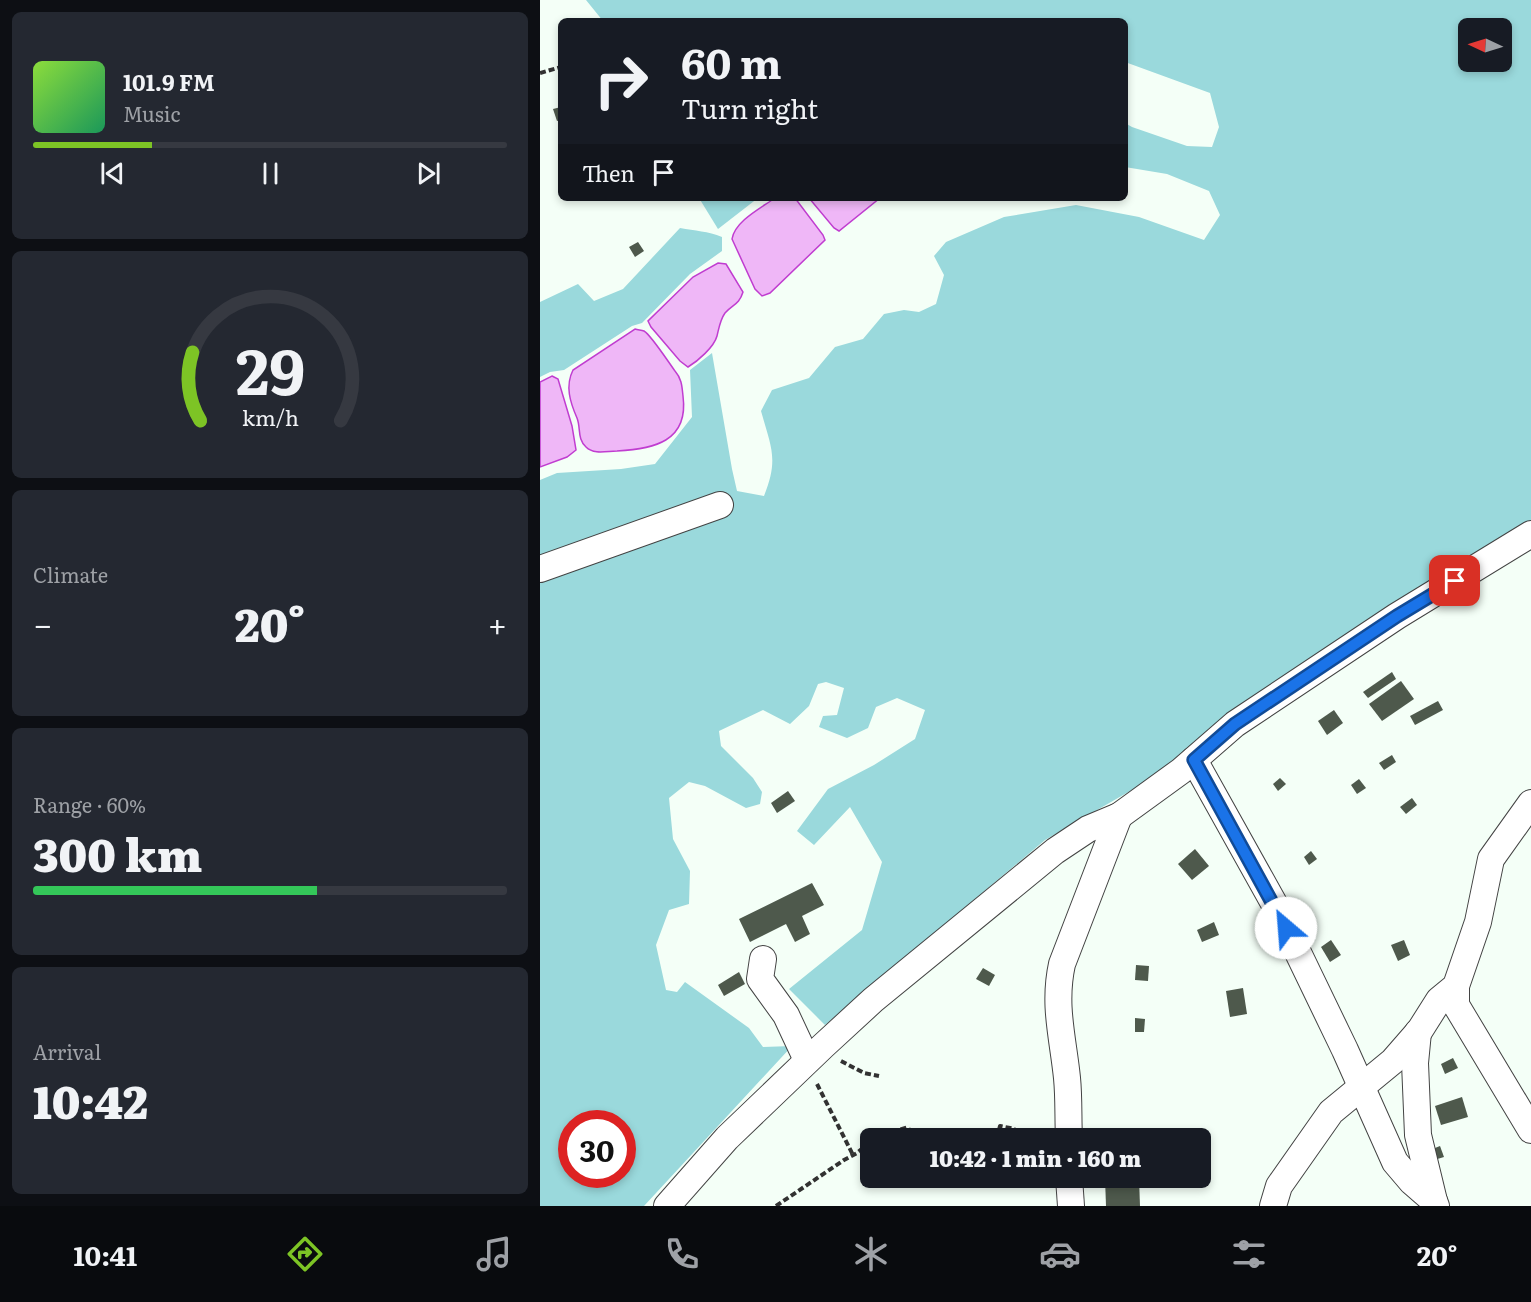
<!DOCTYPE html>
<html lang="en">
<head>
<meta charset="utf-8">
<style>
  body { margin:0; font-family:Literata,serif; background:#242831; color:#f1f3f6; height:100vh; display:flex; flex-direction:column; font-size:22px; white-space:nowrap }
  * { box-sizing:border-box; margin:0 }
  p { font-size:20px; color:#9ea1a6 }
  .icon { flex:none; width:33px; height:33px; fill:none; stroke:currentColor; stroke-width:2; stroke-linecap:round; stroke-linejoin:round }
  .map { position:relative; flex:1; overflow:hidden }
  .details { display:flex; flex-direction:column; gap:12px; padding:12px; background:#0d0f14; width:540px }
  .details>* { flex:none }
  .hud { position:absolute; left:18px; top:18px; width:570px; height:183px; border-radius:9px; box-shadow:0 3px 9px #0003; background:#171b24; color:#f1f3f6; overflow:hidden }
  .needle { width:39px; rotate:274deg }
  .tools { position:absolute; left:918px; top:18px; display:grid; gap:12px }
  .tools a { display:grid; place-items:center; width:54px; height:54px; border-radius:9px; background:#171b24; box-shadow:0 3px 9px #0003; font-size:30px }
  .speed { position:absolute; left:18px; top:1110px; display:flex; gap:12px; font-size:30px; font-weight:700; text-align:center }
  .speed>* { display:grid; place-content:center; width:78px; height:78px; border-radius:50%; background:#171b24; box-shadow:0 3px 9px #0003; line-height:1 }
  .speed .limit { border:9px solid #d22; background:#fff; color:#111 }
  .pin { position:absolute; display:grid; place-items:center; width:51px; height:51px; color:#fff; margin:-26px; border-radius:12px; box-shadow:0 3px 9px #0006 }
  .me { position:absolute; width:66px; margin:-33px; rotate:333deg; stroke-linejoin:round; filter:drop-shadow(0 0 4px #0008) }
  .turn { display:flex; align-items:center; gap:21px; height:126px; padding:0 24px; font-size:27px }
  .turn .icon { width:78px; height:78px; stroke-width:2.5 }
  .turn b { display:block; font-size:42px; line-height:51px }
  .then { display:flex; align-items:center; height:57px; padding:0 24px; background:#0003; gap:12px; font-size:22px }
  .big { font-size:45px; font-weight:800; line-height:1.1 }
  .details .card { flex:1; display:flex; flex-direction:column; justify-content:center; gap:9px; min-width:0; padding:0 21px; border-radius:9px; background:#242831 }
  .details .dial { align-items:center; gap:0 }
  .dial svg { height:156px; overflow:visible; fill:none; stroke:#363941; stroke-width:7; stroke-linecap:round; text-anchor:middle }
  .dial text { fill:#f1f3f6; stroke:none }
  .song { display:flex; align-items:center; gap:18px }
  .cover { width:72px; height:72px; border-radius:9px; background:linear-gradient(135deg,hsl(90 70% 55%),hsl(150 70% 35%)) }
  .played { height:6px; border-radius:3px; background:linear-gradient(90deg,#7dc425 25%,#363941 25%) }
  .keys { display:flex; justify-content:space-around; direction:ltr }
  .heat { display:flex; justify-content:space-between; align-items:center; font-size:33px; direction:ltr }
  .charge { height:9px; border-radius:4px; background:linear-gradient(90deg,#34c759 60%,#363941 0) }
  .trip { position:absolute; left:320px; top:1128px; width:351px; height:60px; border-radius:9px; background:#171b24; box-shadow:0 3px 9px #0003; font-weight:800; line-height:60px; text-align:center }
  .dock { display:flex; height:96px; justify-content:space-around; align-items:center; background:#090b0e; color:#9ea1a6 }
  .dock .icon { width:42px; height:42px }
  .dock .on { color:#7dc425 }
  .dock b { font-size:27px; color:#f1f3f6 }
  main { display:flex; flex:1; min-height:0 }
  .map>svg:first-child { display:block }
  .forest { fill:#9ad9dc; fill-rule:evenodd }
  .water { fill:#efb7f7; stroke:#c03dd0; stroke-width:1.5 }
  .building { fill:#4e594c }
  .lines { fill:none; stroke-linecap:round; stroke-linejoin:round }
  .street-casing { stroke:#434343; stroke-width:28 }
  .path { stroke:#323232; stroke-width:4; stroke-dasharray:6 3; stroke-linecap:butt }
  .street { stroke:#fff; stroke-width:26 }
  .route-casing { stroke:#114b97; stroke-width:15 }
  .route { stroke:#1a73e8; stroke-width:10 }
</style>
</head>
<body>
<main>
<section class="details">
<div class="card">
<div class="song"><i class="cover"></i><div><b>101.9 FM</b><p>Music</p></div></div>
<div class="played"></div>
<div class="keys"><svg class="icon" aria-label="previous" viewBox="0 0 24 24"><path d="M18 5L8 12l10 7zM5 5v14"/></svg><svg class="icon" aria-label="pause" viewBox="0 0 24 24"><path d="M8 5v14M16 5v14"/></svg><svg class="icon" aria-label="next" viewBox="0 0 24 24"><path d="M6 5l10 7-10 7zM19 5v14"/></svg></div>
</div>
<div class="card dial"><svg viewBox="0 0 100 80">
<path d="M14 69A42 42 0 1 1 86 69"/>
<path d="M14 69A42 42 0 0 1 10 34" stroke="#7dc425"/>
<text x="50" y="56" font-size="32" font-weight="700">29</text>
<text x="50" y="72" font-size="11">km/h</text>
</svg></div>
<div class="card"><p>Climate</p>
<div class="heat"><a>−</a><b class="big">20°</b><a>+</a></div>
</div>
<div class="card"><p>Range · 60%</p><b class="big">300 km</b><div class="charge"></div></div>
<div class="card"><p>Arrival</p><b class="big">10:42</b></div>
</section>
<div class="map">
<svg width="991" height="1206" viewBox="0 0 991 1206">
  <rect width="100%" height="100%" fill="#f4fff7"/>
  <g class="forest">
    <path d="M46,0H991V521L791,650L637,764L505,840L285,1025L249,989L322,930L342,862L310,807L274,845L257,831L288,789L334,765L375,739L385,710L357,698L336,707L328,728L307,738L279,727L283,716L297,715L304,688L286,682L278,684L269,706L250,724L223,710L179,731L181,746L213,778L222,792L220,804L206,808L165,786L149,782L129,798L133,839L150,871L149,904L129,910L116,945L126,990L137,992L145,982L209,1028L223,1047L252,1046L104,1206H0V480L17,473L81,469L115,464L152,417L150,370L172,353L192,469L197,491L224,496C239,459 231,447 221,411L232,390L269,378L295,347L323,339L344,314L364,310L379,312L396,304L404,275L394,256L406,242L464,217L536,205L599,217L664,240L680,215L669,191L627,174L585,167V123L592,127L647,146L672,147L679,127L670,93L585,62V21H63ZM928,28H962V62H928ZM32,1124H82V1174H32Z"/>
    <path d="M159,198H218L178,229Z"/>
    <path d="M140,228C155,231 168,231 182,237V251L150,274L102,323L92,326L24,370L10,372L0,377V302L38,284L54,301L83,289Z"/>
  </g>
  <g class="water">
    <path d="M235,198H255L283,235L285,240L230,293L222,296L215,289L192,239C195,221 221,208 235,198Z"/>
    <path d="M269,198H340L299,231L294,228Z"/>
    <path d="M178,263L186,264L203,292C199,305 193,304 185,313C180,320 179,328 177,336C174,347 158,361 148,367L140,361L111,327L108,321L153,277Z"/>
    <path d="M95,329C98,330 101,330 104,331C111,335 129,363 135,371C142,379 142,387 143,396C149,442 113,449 77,451C67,451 54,455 46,447C37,439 41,428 37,418C30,402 25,386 33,370Z"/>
    <path d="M12,376L18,379L32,426L36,450L27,457L0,467V382Z"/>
  </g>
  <g class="building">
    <path d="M21,107V120L17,121L13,109Z"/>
    <path d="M98,242L104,251L95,257L89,247Z"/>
    <path d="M852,672L856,679L828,698L823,692Z"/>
    <path d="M861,681L874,699L842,721L829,704Z"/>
    <path d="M898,701L903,710L875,725L870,716Z"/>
    <path d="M794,710L803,723L787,735L778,721Z"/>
    <path d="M852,755L856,762L844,770L839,763Z"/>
    <path d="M740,778L746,784L738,791L733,784Z"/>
    <path d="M819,779L826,788L817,794L811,785Z"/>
    <path d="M248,791L255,801L237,813L231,803Z"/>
    <path d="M872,798L877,805L866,814L860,807Z"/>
    <path d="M655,849L669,866L652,880L638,864Z"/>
    <path d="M771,851L777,859L769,865L764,857Z"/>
    <path d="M272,883L284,905L262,916L270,934L255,942L246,924L210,942L199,919Z"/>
    <path d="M674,922L679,935L662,942L657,930Z"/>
    <path d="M791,940L801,955L790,962L781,947Z"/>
    <path d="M864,940L870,955L858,961L851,945Z"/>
    <path d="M596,965L609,966L608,981L595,980Z"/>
    <path d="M443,968L455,975L449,986L436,979Z"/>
    <path d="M199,972L205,984L184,996L178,985Z"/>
    <path d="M703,988L707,1014L690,1017L686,991Z"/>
    <path d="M595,1018L605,1019L604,1032H595Z"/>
    <path d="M913,1058L918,1068L905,1074L901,1064Z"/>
    <path d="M922,1097L928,1117L901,1125L895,1106Z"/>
    <path d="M900,1146L904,1157L894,1160L890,1150Z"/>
    <path d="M565,1178H599L600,1206H566Z"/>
  </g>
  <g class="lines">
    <g class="street-casing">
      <g id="street">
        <path d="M0,569L180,505"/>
        <path d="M654,760L736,907L805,1050L855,1162L872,1182L894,1201L896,1206"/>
        <path d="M223,959L220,979L246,1015L267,1060"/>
        <path d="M916,986V1005L991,1130"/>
        <path d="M878,1032L875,1063L878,1135L894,1201"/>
        <path d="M529,1138C528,1119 529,1098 527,1078C523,1038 513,1005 522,964L579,816"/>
        <path d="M529,1178L531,1206"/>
        <path d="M127,1206L187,1138L283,1046L333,1000L515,851L548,829L579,816L641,771L695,724L857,616L991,534"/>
        <path d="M733,1206L739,1186L791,1112L853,1061L880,1030L899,1000L916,986L938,922L951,859L991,803"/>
      </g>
    </g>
    <g class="path">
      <path d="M0,73L21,67"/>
      <path d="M301,1061L324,1073L339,1076"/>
      <path d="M277,1084L313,1155"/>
      <path d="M335,1138L368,1127L372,1138"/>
      <path d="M457,1138L460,1126L475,1129"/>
      <path d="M236,1206L304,1160L317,1153L330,1142"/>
    </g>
    <use href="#street" class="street"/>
  </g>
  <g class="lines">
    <g class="route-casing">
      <path id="route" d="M746,928L654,760L695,724L857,616L915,581"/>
    </g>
    <use href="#route" class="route"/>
  </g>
</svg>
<div class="tools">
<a><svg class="needle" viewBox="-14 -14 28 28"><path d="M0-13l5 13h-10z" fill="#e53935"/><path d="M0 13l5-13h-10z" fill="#9ea1a6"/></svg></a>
</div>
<div class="speed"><div class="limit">30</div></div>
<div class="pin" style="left:915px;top:581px;background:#d93025"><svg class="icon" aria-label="arrive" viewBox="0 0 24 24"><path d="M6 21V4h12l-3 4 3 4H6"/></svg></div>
<svg class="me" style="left:746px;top:928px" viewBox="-20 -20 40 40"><circle r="19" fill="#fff"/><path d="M0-13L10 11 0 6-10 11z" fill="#1a73e8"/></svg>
<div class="trip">10:42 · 1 min · 160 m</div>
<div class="hud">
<div class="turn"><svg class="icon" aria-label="right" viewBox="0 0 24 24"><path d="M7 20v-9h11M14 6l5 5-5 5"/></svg><div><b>60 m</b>Turn right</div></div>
<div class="then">Then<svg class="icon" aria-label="arrive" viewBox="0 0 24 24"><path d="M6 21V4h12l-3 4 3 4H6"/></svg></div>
</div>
</div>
</main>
<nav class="dock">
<b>10:41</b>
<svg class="icon on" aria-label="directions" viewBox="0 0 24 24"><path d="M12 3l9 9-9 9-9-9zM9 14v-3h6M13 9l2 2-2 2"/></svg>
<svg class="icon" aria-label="music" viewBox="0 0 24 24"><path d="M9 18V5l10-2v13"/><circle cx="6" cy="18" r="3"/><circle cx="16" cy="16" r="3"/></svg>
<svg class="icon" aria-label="phone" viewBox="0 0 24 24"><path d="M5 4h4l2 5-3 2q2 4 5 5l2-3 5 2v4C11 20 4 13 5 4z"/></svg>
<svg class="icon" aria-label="climate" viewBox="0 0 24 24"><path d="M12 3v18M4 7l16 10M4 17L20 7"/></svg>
<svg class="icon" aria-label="car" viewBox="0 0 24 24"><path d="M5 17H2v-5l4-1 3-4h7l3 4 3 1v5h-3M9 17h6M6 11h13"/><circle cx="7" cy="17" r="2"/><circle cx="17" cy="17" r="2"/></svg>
<svg class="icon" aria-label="filters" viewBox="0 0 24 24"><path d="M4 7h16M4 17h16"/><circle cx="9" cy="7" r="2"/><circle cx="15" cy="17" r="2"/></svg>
<b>20°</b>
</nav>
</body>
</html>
